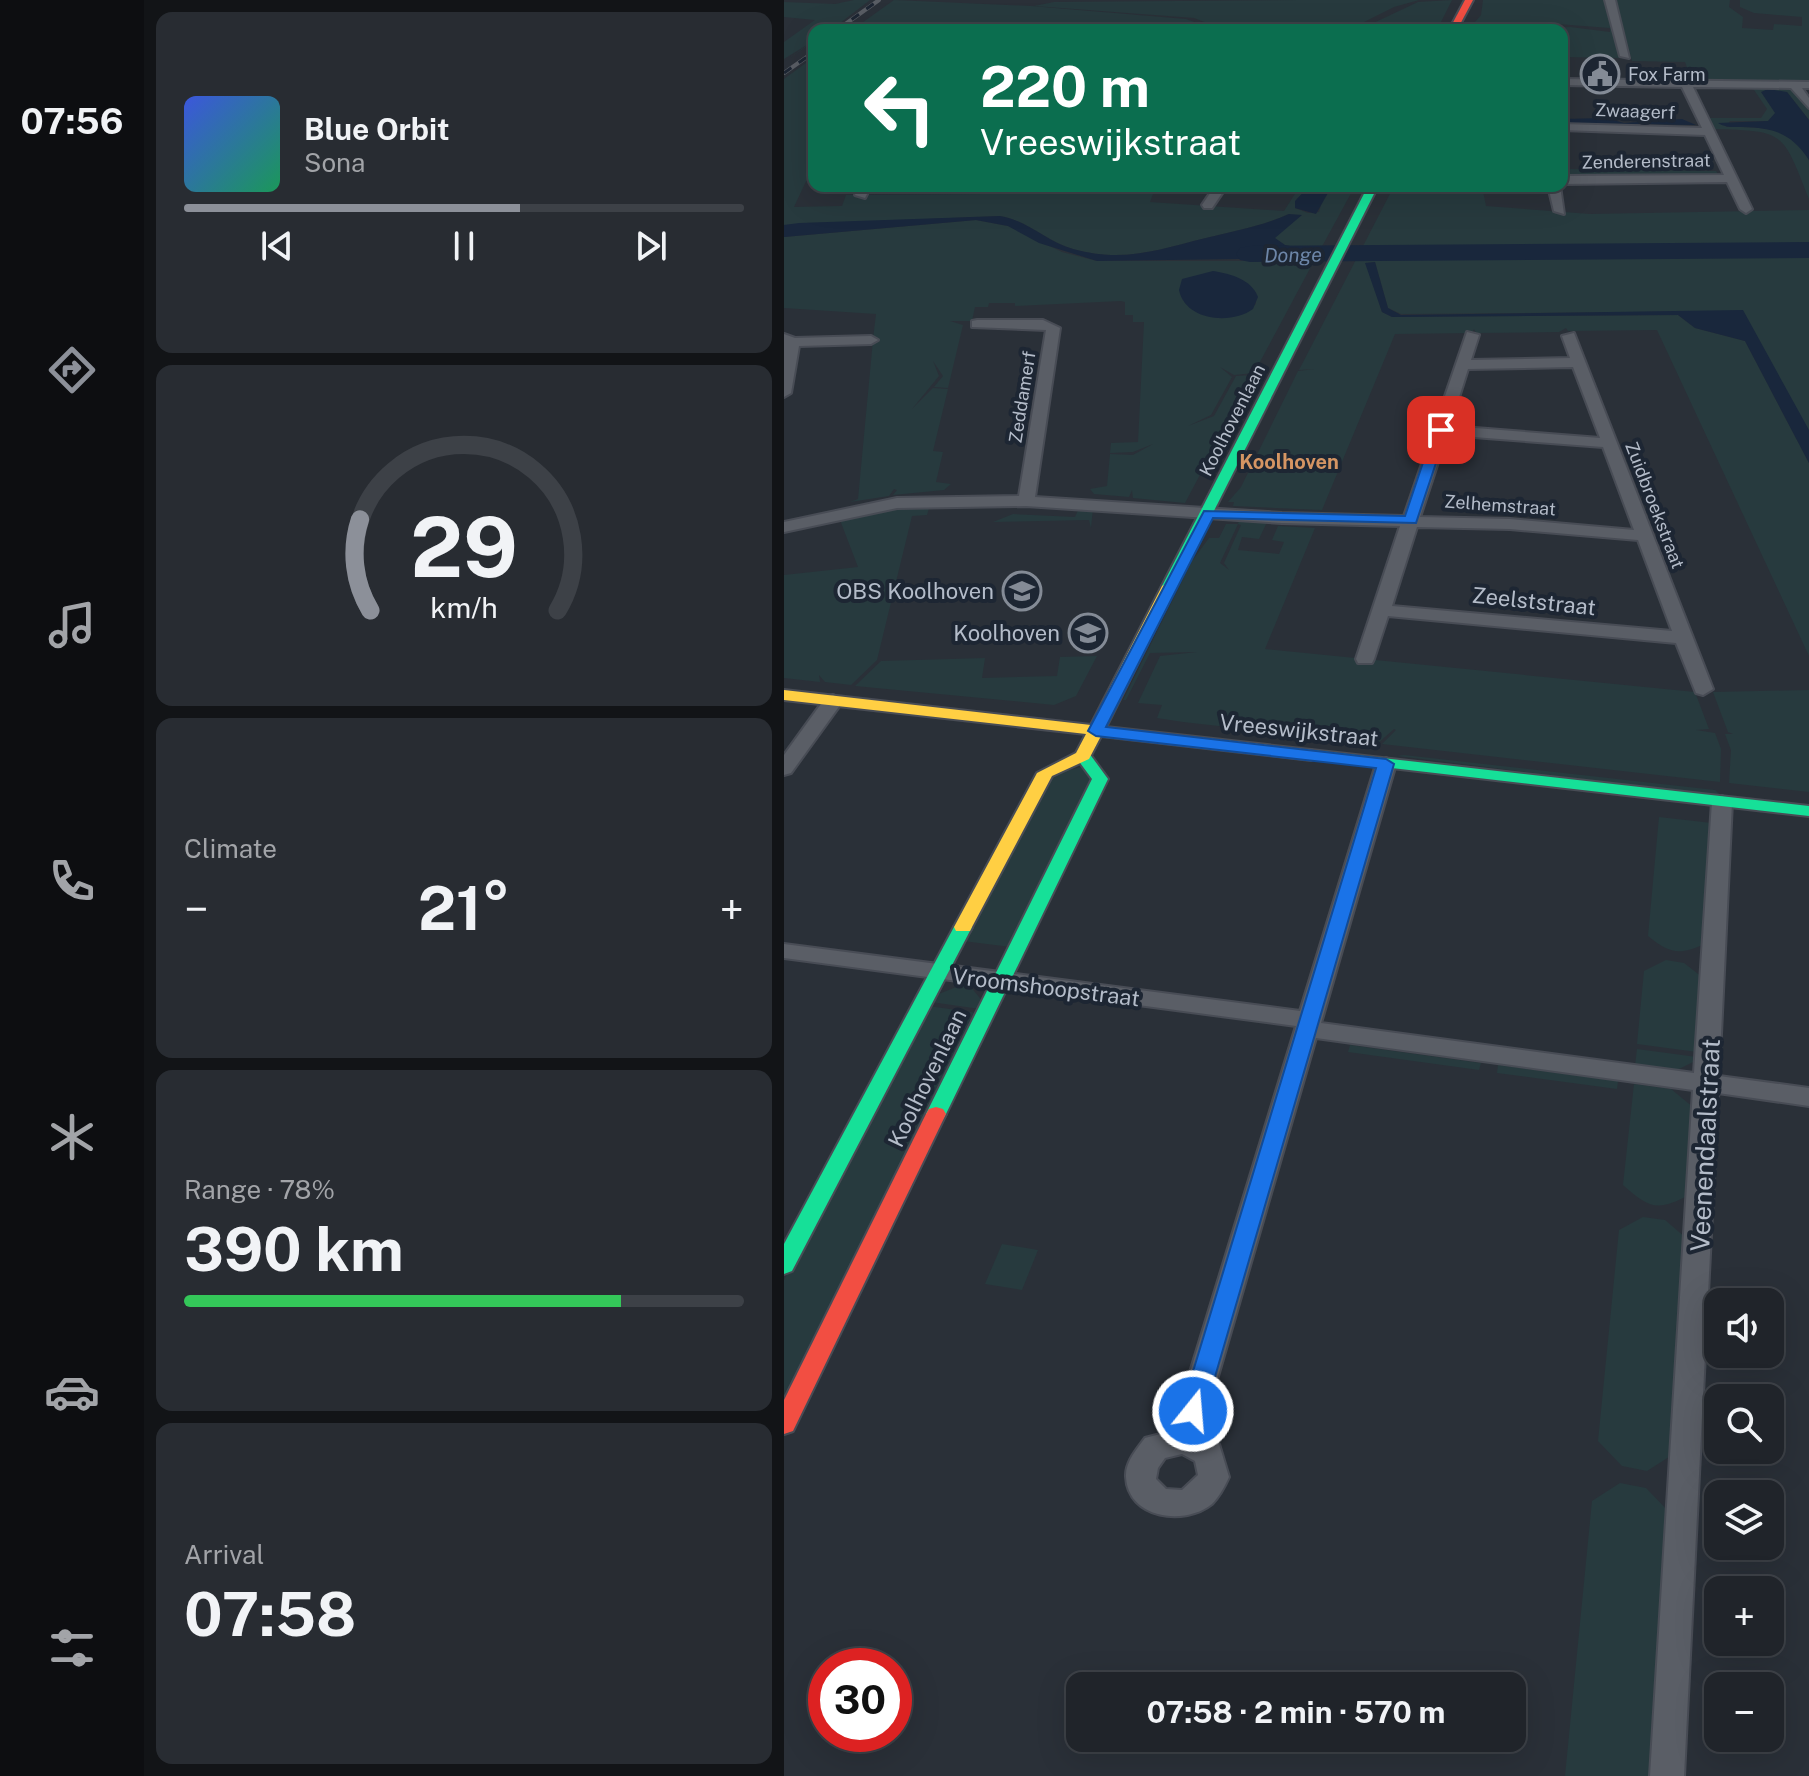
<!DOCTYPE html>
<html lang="en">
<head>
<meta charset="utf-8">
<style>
  body { margin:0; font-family:"Public Sans",sans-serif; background:#282c32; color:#f1f3f6; height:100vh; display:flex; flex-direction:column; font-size:30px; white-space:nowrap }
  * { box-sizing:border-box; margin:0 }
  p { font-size:26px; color:#a2a4a8 }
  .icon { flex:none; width:44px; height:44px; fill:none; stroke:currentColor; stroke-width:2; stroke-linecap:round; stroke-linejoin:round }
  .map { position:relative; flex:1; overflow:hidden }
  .drawer { display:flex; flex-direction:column; gap:12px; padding:12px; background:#121417; width:640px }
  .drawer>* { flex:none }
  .guide { position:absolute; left:24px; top:24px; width:760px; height:168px; border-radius:16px; box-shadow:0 8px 32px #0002,0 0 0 2px #3d4147; background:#0b6e4f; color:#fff; overflow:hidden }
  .tools { position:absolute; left:920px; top:1288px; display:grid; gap:16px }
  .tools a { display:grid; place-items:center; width:80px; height:80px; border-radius:16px; background:#20242a; box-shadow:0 8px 32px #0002,0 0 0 2px #3d4147; font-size:40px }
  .speed { position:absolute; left:24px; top:1648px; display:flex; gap:16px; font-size:40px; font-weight:700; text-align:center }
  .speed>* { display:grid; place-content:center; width:104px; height:104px; border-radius:50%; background:#20242a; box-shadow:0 8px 32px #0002,0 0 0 2px #3d4147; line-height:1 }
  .speed .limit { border:12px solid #d22; background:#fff; color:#111 }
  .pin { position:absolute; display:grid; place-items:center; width:68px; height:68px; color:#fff; margin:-34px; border-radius:16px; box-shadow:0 4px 12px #0006 }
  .me { position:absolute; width:88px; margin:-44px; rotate:17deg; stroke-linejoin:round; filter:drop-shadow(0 0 6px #0008) }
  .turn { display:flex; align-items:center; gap:28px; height:168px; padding:0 40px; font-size:36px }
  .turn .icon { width:104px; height:104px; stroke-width:2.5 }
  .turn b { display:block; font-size:56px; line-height:68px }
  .big { font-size:60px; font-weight:700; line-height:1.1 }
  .drawer .tile { flex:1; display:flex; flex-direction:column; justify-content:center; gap:12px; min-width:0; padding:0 28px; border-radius:16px; background:#282c32 }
  .drawer .dial { align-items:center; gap:0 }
  .dial svg { height:208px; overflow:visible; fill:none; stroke:#3d4147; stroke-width:7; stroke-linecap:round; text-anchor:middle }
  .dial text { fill:#f1f3f6; stroke:none }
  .song { display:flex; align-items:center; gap:24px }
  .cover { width:96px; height:96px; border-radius:12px; background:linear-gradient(135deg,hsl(230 70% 55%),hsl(150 70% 35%)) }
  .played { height:8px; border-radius:4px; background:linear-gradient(90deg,#8c9099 60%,#3d4147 60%) }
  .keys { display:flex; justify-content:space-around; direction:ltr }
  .heat { display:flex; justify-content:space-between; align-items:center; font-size:44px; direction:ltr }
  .charge { height:12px; border-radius:6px; background:linear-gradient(90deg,#34c759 78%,#3d4147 0) }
  .trip { position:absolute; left:282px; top:1672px; width:460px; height:80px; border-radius:16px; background:#20242a; box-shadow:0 8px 32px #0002,0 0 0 2px #3d4147; font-weight:700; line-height:80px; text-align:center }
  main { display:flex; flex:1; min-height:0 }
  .menu { display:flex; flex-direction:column; width:144px; justify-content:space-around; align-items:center; background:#0d0e11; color:#a2a4a8 }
  .menu .icon { width:56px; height:56px }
  .menu .current { color:#8c9099 }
  .menu b { font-size:36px; color:#f1f3f6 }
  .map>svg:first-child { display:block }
  .green { fill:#273a3e; fill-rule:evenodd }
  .water { fill:#19273c }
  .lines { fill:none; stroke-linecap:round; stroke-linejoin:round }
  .river { fill:#19273c; fill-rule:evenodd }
  .street-casing { stroke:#484c55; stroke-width:4 }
  .fast-casing { stroke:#484c55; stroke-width:4 }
  .slow-casing { stroke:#484c55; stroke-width:4 }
  .jam-casing { stroke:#484c55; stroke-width:4 }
  .street { fill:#5a5e66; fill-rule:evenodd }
  .fast { fill:#16e098; fill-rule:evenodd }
  .slow { fill:#ffcf43; fill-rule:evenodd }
  .jam { fill:#f24e42; fill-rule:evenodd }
  .rail-casing { stroke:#595d64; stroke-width:4 }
  .rail { stroke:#1d2633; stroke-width:3; stroke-dasharray:9; stroke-linecap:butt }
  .route { fill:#1a73e8; stroke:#114b97; stroke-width:2 }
  .labels { text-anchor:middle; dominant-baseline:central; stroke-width:8; stroke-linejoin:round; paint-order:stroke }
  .far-poi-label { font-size:18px; fill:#b4bcc9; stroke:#1d2633; text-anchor:start }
  .far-street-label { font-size:18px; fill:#b4bcc9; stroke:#1d2633 }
  .far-water-label { font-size:20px; font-style:italic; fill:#6d86a8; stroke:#1d2633 }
  .far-neighbourhood-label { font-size:20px; font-weight:bold; fill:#d59563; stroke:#1d2633 }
  .poi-label { font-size:22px; fill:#b4bcc9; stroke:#1d2633; text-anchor:end }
  .street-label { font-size:22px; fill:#b4bcc9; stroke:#1d2633 }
  .near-street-label { font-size:26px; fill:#b4bcc9; stroke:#1d2633 }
</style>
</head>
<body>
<main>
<nav class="menu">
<b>07:56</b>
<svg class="icon current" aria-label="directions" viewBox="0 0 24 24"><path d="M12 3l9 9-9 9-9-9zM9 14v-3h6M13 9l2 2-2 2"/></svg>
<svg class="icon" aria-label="music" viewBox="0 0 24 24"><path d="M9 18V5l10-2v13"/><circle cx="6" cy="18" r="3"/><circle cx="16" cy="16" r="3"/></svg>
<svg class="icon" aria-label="phone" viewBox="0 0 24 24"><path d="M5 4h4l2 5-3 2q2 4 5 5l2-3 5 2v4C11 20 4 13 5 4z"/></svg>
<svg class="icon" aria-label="climate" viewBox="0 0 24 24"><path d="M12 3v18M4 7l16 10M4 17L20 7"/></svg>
<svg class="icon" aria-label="car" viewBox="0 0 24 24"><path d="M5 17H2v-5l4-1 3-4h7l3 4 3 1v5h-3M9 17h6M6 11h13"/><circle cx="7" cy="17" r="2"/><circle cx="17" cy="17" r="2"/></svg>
<svg class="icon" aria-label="filters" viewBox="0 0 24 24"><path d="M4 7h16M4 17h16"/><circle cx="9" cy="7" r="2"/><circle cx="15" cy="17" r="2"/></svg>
</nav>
<section class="drawer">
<div class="tile">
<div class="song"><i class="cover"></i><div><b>Blue Orbit</b><p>Sona</p></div></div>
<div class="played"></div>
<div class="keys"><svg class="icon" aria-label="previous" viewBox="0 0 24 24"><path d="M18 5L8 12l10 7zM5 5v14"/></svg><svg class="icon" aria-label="pause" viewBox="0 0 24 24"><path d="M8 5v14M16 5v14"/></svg><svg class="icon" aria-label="next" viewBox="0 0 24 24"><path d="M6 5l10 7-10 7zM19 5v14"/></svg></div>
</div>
<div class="tile dial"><svg viewBox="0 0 100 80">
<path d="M14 69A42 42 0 1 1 86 69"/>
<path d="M14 69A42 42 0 0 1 10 34" stroke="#8c9099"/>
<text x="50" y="56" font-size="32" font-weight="700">29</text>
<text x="50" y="72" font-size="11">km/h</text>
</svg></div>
<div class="tile"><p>Climate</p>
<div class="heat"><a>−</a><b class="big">21°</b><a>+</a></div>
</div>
<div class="tile"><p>Range · 78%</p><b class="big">390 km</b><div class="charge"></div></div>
<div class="tile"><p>Arrival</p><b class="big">07:58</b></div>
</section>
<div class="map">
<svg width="1025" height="1776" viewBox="0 0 1025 1776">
  <rect width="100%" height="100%" fill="#2a3038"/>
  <g class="green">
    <path d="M70,0H86L47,30H30V41L0,62L26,43L0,59V42L31,20L0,17V2L51,4Z"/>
    <path d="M110,0L247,6L402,19L419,25L420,30H68Z"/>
    <path d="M516,0H635L610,7L564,30H423V23L410,18L250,6L270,2Z"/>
    <path d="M668,0L653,30L581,27L634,2Z"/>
    <path d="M699,0H822L836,58L778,57V30H735L786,27L826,32V28L773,24L684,30L697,15Z"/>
    <path d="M832,0H946L945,7L959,17L958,28L989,30L990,24L1018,26V17L970,13L956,7V0H1025V83L835,81L855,79V76H906L901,62L848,61Z"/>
    <path d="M30,57V164L10,207L58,206L62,195L200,194L203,186H247L246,193L369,194L366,202L500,211L516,186H525L512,201L511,208L524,213L535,212L539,198L548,186H571L535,252L501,245L490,238L505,214C478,226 451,231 422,238C373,250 340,263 289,249C261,241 245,221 216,216L0,225V79Z"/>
    <path d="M968,87L1009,90L1025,110V120L1003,92L985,100L992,113L984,121H946L942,127C970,127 1016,125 1025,161C1025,172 1025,188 1025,199C998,131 1002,131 928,129L924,118H977L983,109Z"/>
    <path d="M778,169L932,171L934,174L778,176Z"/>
    <path d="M610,186H698L702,206L806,214L1025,210V436L958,311L617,314L604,308L591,262L582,263L598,312L608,317L894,315L911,328L961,341L1025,463V656L873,330L784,331L782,328L775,332L692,333L690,329L688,333L611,334L538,510L449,506L450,502H444L457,487L514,371L531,369L515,370Z"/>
    <path d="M192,220L224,226L278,252L313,261H530L470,373L450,375L436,367L448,377L427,415L404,426L430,416L452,376L469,375L401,503L349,498L348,490L345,497L310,494L306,489L323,486L326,454L349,455L369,444L349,452L326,453L327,443L354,442L360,322H349V315H341V302L337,301L231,306V303H205L204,307H191L188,321H166L179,325L164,388L150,387L159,376L149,361L155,376L128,409L149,388L164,389L149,451L159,452L152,482L167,484L160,490L109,495L113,490L110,489L105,496L66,502L74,499L89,340L95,339H89L92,314L0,308V237ZM472,292V304C447,323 426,321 401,303Z"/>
    <path d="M146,505L143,515L128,516L93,660L67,685L41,682L35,675L36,682L0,678V575L74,567L56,520L98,509Z"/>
    <path d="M295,508H309L307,528L305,520L209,522L229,514L291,517Z"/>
    <path d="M455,520L483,522L475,539L458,537L454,550L495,554L500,542L488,540L494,526L531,528L481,649L911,692L925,729L912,730L931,733L937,749L936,782L598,744L612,730L610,729L593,744L399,722L373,718L378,705L354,703L376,656L413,652L366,653L342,700H339L408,561L425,538H435L442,524H454L436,563L445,570L440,563L457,525L454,524Z"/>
    <path d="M313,656L292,696L270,705L71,686L97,661L201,658L198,678L273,676L276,657Z"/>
    <path d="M1025,690V792L945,783L947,750L941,734H949L944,732L929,692Z"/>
    <path d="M620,755L931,790L937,796L613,756Z"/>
    <path d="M297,767L310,779L227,947L179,941L266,775Z"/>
    <path d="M875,817L928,823L920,944C895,956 885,953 864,936Z"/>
    <path d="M882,960L900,963L918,977L913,1052L853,1044L860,971Z"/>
    <path d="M177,985L186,986L199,1002L196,1009L147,1002L150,996Z"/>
    <path d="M144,1006L194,1013L0,1399V1280Z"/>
    <path d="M566,1045L697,1063L695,1070L564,1052Z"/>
    <path d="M853,1049L913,1057V1060L889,1072L851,1066Z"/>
    <path d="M714,1065L834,1081L833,1089L713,1073Z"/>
    <path d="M850,1084L887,1089L910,1108L905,1195C873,1212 865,1208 839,1185Z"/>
    <path d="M859,1217L881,1220L902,1238L888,1455L863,1471L838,1466L814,1441L835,1230Z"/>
    <path d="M218,1244L254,1250L238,1290L201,1284Z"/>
    <path d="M836,1483L862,1488L885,1512L868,1776H781L808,1501Z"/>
  </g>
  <g class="water">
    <path d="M984,89L1003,92L1025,120V160C1007,133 990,128 959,127C950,127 942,128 934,123L984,121L991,113L977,92Z"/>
    <path d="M822,118L840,123L898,119L912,125L778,123V119Z"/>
    <path d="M525,186H548L532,214L511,208V201Z"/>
    <path d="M505,214L518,215L491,238L501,245L535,252L527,258L313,261L255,243L224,226L192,220L0,237V225L15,223L216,216C245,221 261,241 289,249C340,263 373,250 422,238C451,231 478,226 505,214Z"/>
    <path d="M591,262L604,308L617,315L959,310L1025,430V463L961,341L911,328L894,315L608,317L598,312L581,263Z"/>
    <path d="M429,271C447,274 467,279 474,297L469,309C448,325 401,321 395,290L398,279Z"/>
  </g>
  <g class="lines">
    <path class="river" d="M1025,242V258L466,262L456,260L452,254L456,248L466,246Z"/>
    <g class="street-casing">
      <g id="street">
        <path d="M821,0H831L845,58L836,56Z"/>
        <path d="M778,79L1025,82V88H1018L1025,98V108L1007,88L909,87L968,209L962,213L956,209L943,182L778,184V176L940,175L921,135L778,130V124L918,128L898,87L778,85Z"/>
        <path d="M75,186H87L81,198L71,195Z"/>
        <path d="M431,186H443L428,208H420L418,205Z"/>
        <path d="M764,186H776L780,214L770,211Z"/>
        <path d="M193,320H259L276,328L251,497L498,513L620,516L683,332L695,335L687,360L786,358L778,336L790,333L929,689L919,695L912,693L892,643L604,616L590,659L588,663H574L572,659L616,526L498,523L242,506L113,508L0,532V522L113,498L235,496L262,330L188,327V321ZM789,367L816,438L666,426L684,369ZM663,435L819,447L850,530L726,519L636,517ZM633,527L726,529L854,540L888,631L608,606Z"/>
        <path d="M0,334L11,338L87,336L94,340L87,344L15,346L7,393L0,397Z"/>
        <path d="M49,695L59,701L7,773L0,775V755L42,697Z"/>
        <path d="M602,758L612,764L537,1023L910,1073L928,802L938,796L948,802L935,1076L1025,1088V1106L934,1093L900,1776H866L909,1090L532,1038L417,1435L435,1444L445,1477C441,1486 435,1497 428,1504C401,1526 344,1519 342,1477C341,1462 353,1449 361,1438L388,1431L512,1026L0,958V944L516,1011L592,764ZM398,1454L411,1461L414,1475L398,1490L382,1489L372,1479L374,1468L381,1458Z"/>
      </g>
    </g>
    <g class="fast-casing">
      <g id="fast">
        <path d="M584,186H594L392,586L385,590L380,589L378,586Z"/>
        <path d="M527,750L1025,806V816L521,758L519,755L521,752Z"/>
        <path d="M299,751L305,753L324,779L162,1114L159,1119H145L142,1114L308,779L291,756Z"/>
        <path d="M179,921L188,927L8,1271L0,1274V1244L170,927Z"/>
      </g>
    </g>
    <g class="slow-casing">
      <path id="slow" d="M385,582L392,586L322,727L527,750L535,755L527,760L317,736L305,759L268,776L188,927L186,931H172L170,927L253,773L292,753L302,734L0,700V690L307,725L378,586Z"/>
    </g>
    <g class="jam-casing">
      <g id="jam">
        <path d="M681,0H689L673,30H665Z"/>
        <path d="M152,1107L159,1109L162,1114L9,1431L0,1434V1400L142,1114L145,1109Z"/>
      </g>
    </g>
    <use href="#street" class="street"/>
    <use href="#fast" class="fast"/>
    <use href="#slow" class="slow"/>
    <use href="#jam" class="jam"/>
    <g class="rail-casing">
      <g id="rail">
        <path d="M53,30L95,0"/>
        <path d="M0,73L30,52"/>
      </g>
    </g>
    <use href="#rail" class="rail"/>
  </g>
  <path class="route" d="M657,426L663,430L632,523L429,518L322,727L602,759L610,764L421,1411L418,1418L409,1421L400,1418L397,1411L592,768L312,736L304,731L420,511L621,516L650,430Z"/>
  <defs>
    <g id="civic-ring" transform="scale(2)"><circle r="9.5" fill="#1d2633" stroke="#848b96" stroke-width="1.5"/><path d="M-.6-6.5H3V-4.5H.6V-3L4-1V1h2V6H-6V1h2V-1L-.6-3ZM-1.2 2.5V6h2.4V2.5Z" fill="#848b96"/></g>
    <g id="school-ring" transform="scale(2)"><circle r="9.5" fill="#1d2633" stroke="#848b96" stroke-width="1.5"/><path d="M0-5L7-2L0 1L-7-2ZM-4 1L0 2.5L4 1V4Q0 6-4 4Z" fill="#848b96"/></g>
  </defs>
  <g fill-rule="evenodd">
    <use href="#civic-ring" x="816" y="74"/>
    <use href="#school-ring" x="238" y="591"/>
    <use href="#school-ring" x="304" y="633"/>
  </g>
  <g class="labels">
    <g class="far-poi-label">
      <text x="844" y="74">Fox Farm</text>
    </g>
    <g class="far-street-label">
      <text transform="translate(851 111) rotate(2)">Zwaagerf</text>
      <text transform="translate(862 161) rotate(-1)">Zenderenstraat</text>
      <text transform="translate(238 397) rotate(-81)">Zeddamerf</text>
      <text transform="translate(448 420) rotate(-63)">Koolhovenlaan</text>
      <text transform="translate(716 505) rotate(4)">Zelhemstraat</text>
      <text transform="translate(871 505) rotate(69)">Zuidbroekstraat</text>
    </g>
    <g class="far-water-label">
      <text transform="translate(509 255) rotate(-1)">Donge</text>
    </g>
    <g class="far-neighbourhood-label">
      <text x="505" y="462">Koolhoven</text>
    </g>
    <g class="poi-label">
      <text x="210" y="591">OBS Koolhoven</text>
      <text x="276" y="633">Koolhoven</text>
    </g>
    <g class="street-label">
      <text transform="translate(750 601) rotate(6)">Zeelststraat</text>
      <text transform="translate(515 730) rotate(6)">Vreeswijkstraat</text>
      <text transform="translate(262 987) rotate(7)">Vroomshoopstraat</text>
      <text transform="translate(143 1078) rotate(-64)">Koolhovenlaan</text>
    </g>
    <g class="near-street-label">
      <text transform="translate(921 1145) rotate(-87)">Veenendaalstraat</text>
    </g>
  </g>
</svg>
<div class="tools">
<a><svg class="icon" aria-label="sound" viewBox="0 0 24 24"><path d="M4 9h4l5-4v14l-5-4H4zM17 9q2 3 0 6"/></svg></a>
<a><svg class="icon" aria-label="search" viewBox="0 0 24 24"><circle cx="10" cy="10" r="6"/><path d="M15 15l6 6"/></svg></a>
<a><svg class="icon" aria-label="layers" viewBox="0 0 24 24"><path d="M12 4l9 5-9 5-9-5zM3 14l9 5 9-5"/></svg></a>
<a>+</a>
<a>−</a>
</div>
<div class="speed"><div class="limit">30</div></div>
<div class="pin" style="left:657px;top:430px;background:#d93025"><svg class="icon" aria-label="arrive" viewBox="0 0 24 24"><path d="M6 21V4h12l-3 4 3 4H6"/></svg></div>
<svg class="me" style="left:409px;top:1411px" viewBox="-20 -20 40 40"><circle r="17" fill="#1a73e8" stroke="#fff" stroke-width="3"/><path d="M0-11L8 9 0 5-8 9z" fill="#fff"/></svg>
<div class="trip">07:58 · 2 min · 570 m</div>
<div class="guide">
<div class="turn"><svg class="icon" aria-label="left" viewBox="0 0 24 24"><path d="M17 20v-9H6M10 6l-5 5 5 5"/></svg><div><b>220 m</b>Vreeswijkstraat</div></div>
</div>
</div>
</main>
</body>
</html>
